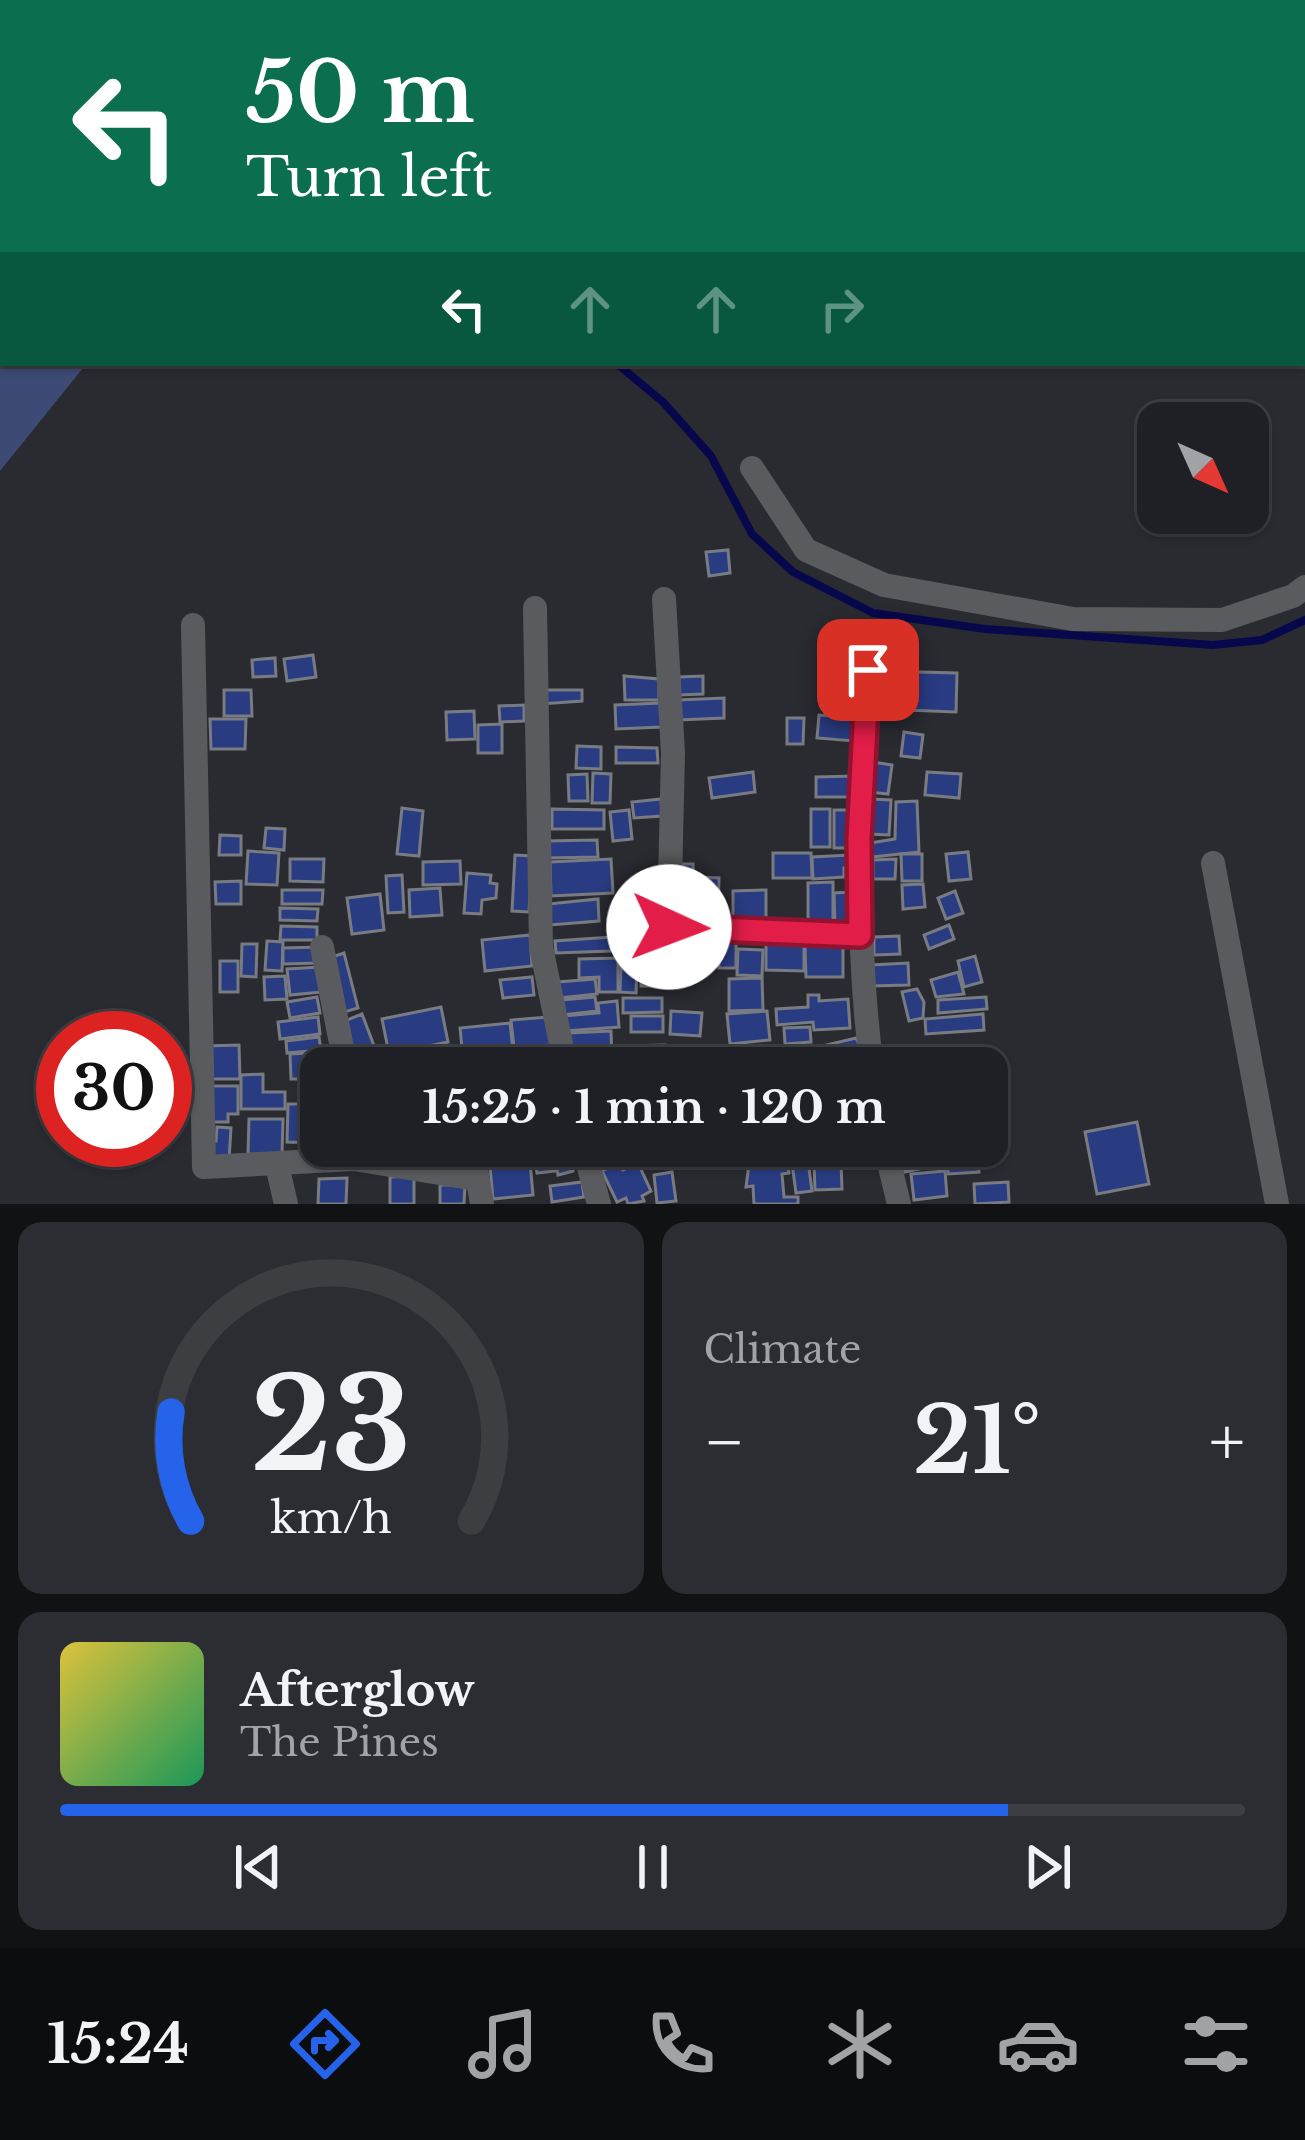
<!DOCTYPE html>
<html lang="en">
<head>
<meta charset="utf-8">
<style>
  body { margin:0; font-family:"Libre Baskerville",serif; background:#2c2d32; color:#f1f3f6; height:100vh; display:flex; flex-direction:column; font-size:45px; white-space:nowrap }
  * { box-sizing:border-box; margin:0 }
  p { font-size:39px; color:#a1a3a7 }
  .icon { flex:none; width:66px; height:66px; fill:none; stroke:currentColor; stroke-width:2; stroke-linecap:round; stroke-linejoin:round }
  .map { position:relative; height:1204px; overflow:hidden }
  .sheet { display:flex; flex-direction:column; gap:18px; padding:18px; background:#111214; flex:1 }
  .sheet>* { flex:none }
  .top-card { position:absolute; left:0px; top:0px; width:1305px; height:366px; box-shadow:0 3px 9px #0004,0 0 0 3px #3c3e42; background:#0b6e4f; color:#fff; overflow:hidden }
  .needle { width:78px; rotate:135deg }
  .buttons { position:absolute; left:1137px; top:402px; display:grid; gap:24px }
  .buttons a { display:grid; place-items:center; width:132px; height:132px; border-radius:24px; background:#1f2025; box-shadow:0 3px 9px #0004,0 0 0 3px #3c3e42; font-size:60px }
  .speed { position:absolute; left:36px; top:1011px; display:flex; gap:24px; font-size:60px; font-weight:700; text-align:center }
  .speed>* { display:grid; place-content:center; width:156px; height:156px; border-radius:50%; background:#1f2025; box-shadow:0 3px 9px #0004,0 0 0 3px #3c3e42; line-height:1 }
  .speed .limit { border:18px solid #d22; background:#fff; color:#111 }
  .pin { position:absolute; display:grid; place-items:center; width:102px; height:102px; color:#fff; margin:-51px; border-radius:24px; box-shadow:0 6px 18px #0006 }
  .me { position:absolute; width:132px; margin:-66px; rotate:92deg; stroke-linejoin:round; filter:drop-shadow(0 0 9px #0008) }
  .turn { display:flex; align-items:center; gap:42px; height:252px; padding:0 48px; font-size:54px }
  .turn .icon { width:156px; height:156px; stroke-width:2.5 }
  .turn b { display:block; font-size:84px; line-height:102px }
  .lanes { display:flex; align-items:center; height:114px; padding:0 48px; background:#0003; justify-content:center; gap:60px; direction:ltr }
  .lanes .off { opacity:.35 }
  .big { font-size:90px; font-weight:700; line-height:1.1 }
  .sheet .card { flex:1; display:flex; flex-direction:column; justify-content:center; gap:18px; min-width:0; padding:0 42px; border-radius:24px; background:#2c2d32 }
  .sheet .dial { align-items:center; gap:0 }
  .dial svg { height:312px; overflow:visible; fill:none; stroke:#3c3e42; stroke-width:7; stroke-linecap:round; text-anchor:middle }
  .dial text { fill:#f1f3f6; stroke:none }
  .song { display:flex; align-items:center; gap:36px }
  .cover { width:144px; height:144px; border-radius:18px; background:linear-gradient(135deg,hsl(50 70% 55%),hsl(150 70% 35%)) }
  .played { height:12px; border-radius:6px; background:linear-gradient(90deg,#2563eb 80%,#3c3e42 80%) }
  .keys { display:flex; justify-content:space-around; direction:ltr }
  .heat { display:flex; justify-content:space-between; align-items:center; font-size:66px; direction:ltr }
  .sheet .tiles { flex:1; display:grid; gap:18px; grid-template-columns:1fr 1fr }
  .card:last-child { grid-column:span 2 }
  .trip { position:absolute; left:300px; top:1047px; width:708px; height:120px; border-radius:24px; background:#1f2025; box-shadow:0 3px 9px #0004,0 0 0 3px #3c3e42; font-weight:700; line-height:120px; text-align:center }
  .tab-bar { display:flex; height:192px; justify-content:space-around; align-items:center; background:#0c0d0f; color:#a1a3a7 }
  .tab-bar .icon { width:84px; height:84px }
  .tab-bar .selected { color:#2563eb }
  .tab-bar b { font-size:54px; color:#f1f3f6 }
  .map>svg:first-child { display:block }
  .green { fill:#3c4a75 }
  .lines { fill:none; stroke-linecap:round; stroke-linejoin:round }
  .stream { stroke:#07074c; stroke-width:8 }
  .building { fill:#293c82; stroke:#787b82; stroke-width:3 }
  .street { stroke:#5a5b5e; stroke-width:24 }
  .route-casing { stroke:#92132f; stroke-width:30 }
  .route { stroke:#e11d48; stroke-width:21 }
</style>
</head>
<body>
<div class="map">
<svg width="1305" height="1204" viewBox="0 0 1305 1204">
  <rect width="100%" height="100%" fill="#292b31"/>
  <path class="green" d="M0,0H379L3,3V363H87L0,471Z"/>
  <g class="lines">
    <g class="stream">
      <path d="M423,0L424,3"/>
      <path d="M616,363L663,402L711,456L752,534L793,572L873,613L985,629L1213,645L1262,640L1305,620"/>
    </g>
  </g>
  <g class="building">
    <path d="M728,550L730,573L709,576L706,552Z"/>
    <path d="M313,655L316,677L287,681L284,659Z"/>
    <path d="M275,658L276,676L253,677L252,660Z"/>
    <path d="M880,671L957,673L956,712L879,709Z"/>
    <path d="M624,676L659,679V700H625Z"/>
    <path d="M703,676V694L679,695V677Z"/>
    <path d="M224,690H251L252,716H224Z"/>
    <path d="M542,690H582V701L541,704Z"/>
    <path d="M724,698V718L679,720L678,700Z"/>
    <path d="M661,703L662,727L616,729L615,705Z"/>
    <path d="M524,705V721L500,722L499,706Z"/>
    <path d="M474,711L475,739L447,740L446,712Z"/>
    <path d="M819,715L857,718L854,741L817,738Z"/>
    <path d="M787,718H804L803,744H787Z"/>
    <path d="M210,719H246L245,749H211Z"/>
    <path d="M502,724V753H478V725Z"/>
    <path d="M904,732L923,735L920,758L901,756Z"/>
    <path d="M577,746L601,747V769L576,768Z"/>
    <path d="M616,747L657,748L658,763H616Z"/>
    <path d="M873,762L892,765L888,794L869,792Z"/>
    <path d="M753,772L755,792L712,798L709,778Z"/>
    <path d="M927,772L961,774L959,798L925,795Z"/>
    <path d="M593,773L611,774L610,803H592Z"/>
    <path d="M587,774L588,801H569L568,775Z"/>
    <path d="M854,776L855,797H816V777Z"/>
    <path d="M661,799L662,816L634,818L632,802Z"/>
    <path d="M870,799L891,800L889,835L868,834Z"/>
    <path d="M917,801L919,852L872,857L870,843L895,839L896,802Z"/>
    <path d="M402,808L423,811L419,856L397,854Z"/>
    <path d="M552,809L604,810V829H552Z"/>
    <rect x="811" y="809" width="19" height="38"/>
    <path d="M629,810L632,839L613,841L610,812Z"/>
    <path d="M834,810H850L851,848H834Z"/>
    <path d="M266,828L285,829L284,850L264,848Z"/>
    <path d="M220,835L241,836V855H219Z"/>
    <path d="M597,840L598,857L546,858L545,841Z"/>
    <path d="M248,851L279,853L277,885L246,884Z"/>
    <path d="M968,852L971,879L949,881L946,854Z"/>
    <path d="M773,853H811L812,878H773Z"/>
    <path d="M901,854H922V881H902Z"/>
    <path d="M515,855L532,856L529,912L512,911Z"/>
    <path d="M850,855V868H844V877L813,879L812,857Z"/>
    <path d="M290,859H324L323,882L290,881Z"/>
    <path d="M611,859L613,893L551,896L550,862Z"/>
    <path d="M896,859L895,879H873V860Z"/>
    <path d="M460,861L461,884L423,885V862Z"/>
    <path d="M677,864H693L694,895H678Z"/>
    <path d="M467,873L491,875L490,883L497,884L496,898L482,900L481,914L464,913Z"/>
    <path d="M402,875L404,912L388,913L386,876Z"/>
    <path d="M697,877L719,878L718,924H698Z"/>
    <path d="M241,881V904H216L215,882Z"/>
    <path d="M833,882V927H808V883Z"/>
    <path d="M923,884L925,907L903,909L902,885Z"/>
    <path d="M440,888L442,915L410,917L409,890Z"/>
    <path d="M282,890H323L322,904H282Z"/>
    <path d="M766,890V927H733V891Z"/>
    <path d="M955,891L963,913L946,919L938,898Z"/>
    <path d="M852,892L853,925H835L834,893Z"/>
    <path d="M380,894L384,930L352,934L347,898Z"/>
    <rect x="621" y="895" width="37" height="18"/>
    <path d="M598,899L599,921L550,925L548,904Z"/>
    <path d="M280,908L318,909L317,921L280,920Z"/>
    <rect x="609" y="918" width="48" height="17"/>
    <path d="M949,925L954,939L929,949L924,935Z"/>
    <path d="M281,926L317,927V940H280Z"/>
    <path d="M530,935L532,966L485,971L482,940Z"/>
    <path d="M674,936H702L701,966L673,965Z"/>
    <path d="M899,936L900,954L874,955V937Z"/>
    <path d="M611,937V951L556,953L555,941Z"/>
    <path d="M665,940L666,956L620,958V942Z"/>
    <path d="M267,941L283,942L282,971L265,970Z"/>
    <rect x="719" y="942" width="17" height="26"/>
    <path d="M766,942H804V971L766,970Z"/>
    <path d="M242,944H257L256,977L241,976Z"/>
    <path d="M805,946H843V977H806Z"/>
    <path d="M319,947V963L283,964V948Z"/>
    <path d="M738,949L763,950L762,976L737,975Z"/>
    <path d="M344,953L358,1008L341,1013L326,959Z"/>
    <path d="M975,956L982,982L964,987L958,961Z"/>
    <path d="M618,958V992H599V977L579,978V959Z"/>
    <path d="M641,960H666L665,986H641Z"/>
    <rect x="220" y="961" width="18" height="31"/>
    <path d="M908,963L909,985L871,986V965Z"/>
    <path d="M621,966L637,967L636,993L620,992Z"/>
    <path d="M319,967L322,992L290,995L287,969Z"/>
    <path d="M958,972L964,994L936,997L931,980Z"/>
    <path d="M285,976L287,999L265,1000L264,977Z"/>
    <path d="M532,977L534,995L503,998L500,980Z"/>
    <path d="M762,978L763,1010L729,1011V979Z"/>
    <path d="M595,979L597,994L559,998L558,982Z"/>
    <path d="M917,989L924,1002L923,1018L909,1021L902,992Z"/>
    <path d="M808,995H819V1001L848,999L850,1028L814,1030L813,1022L777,1025L776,1009L808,1007Z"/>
    <path d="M317,997L320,1013L290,1018L287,1002Z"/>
    <path d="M595,997L597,1011L562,1015L561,1000Z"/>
    <path d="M986,997L987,1009L938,1013V1000Z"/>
    <path d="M623,998H662V1012L623,1013Z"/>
    <path d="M617,1001L619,1027L564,1031L563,1016L599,1013L598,1003Z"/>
    <path d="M441,1007L448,1042L389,1054L382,1019Z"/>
    <path d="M671,1011L702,1013L700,1036L670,1034Z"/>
    <path d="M767,1011L770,1040L730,1044L727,1014Z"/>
    <path d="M362,1014L376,1051L355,1059L342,1022Z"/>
    <path d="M983,1014L984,1030L926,1034L925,1019Z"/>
    <rect x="631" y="1016" width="32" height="16"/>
    <path d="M318,1017L320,1034L280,1039L278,1022Z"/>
    <path d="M548,1017L551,1045L514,1048L511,1020Z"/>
    <path d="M510,1023L515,1068H464L460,1028Z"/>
    <path d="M810,1027L811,1042L785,1044L784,1028Z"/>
    <path d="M611,1031L612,1058L569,1060L568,1033Z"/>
    <path d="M319,1037L321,1050L287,1053L286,1041Z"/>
    <path d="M856,1038L862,1050L863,1066L831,1068L826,1045Z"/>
    <path d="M239,1045L240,1079H211L204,1046Z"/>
    <path d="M665,1045L666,1068H626L625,1046Z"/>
    <path d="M820,1046L823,1063L781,1068L779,1052Z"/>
    <path d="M671,1051L693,1052V1068H670Z"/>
    <path d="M333,1052V1068L311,1071V1079H291L290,1054Z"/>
    <path d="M972,1054H996V1081H987V1068H973Z"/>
    <path d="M775,1055L776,1068H740L739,1059Z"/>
    <path d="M263,1074V1092H285V1109H241V1075Z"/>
    <path d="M212,1086H238V1114H228V1122H211Z"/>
    <path d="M1004,1087L1008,1142L987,1144V1089Z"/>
    <path d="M288,1104H319L318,1143L287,1142Z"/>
    <path d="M249,1119H283L282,1155L248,1154Z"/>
    <path d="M1137,1122L1149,1184L1097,1194L1085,1132Z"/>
    <path d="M217,1127L231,1128L229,1160L209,1158L210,1141H216Z"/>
    <path d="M552,1146L555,1171L537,1173L533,1147Z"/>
    <path d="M594,1146H626L629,1159L598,1165Z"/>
    <path d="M696,1146H717L718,1163L697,1164Z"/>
    <path d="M571,1147L573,1171L558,1175L554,1148Z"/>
    <path d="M977,1149L979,1172L948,1174L947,1151Z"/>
    <path d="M529,1151L533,1195L493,1199L489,1156Z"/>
    <path d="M931,1153L933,1166L905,1172L902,1158Z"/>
    <path d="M787,1155L789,1173L782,1174L784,1197H798V1204H754L753,1186L746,1187L750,1157Z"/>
    <path d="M808,1161L812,1191L796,1193L792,1163Z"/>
    <path d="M841,1162L842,1189L815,1190L814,1163Z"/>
    <path d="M619,1163L623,1170L638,1163L651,1191L642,1196L644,1201L628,1204L626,1198L617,1202L602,1171Z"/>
    <path d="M945,1171L947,1196L914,1200L911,1174Z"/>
    <path d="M672,1172L676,1201L657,1203L654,1175Z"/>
    <path d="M414,1176V1204H390V1177Z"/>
    <path d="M347,1178L346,1204H318L319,1179Z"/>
    <path d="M582,1182L584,1197L552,1202L550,1186Z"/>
    <path d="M1008,1182L1009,1202L975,1204L974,1184Z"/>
    <path d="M440,1185H465L464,1204H440Z"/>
  </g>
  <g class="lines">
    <g class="street">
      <path d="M752,468L806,550L884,585L1073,619L1222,620L1293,596L1305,587"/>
      <path d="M664,599L673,753L669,927L860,935"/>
      <path d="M535,608L541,947L566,1068"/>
      <path d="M193,625L204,1167L354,1159L476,1179"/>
      <path d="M868,670C861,803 854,935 872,1068"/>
      <path d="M1213,863L1277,1204"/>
      <path d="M322,947L346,1068"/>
      <path d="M472,1146L482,1204"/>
      <path d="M583,1146L599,1204"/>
      <path d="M885,1146L899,1204"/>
      <path d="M277,1165L286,1204"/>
    </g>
  </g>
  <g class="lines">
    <g class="route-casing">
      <path id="route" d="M669,927L860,935L859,839L868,670"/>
    </g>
    <use href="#route" class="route"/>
  </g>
</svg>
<div class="buttons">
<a><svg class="needle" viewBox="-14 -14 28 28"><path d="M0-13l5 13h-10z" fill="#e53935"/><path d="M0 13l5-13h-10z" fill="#a1a3a7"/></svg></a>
</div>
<div class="speed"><div class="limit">30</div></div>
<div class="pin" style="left:868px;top:670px;background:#d93025"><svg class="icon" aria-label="arrive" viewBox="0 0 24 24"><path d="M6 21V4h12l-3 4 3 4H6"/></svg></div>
<svg class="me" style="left:669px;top:927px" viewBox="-20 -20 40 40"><circle r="19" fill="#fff"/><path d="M0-13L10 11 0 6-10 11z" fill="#e11d48"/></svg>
<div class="trip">15:25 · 1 min · 120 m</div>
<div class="top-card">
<div class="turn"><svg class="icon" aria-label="left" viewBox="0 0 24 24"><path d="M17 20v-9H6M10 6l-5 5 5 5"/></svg><div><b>50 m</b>Turn left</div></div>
<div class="lanes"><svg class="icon" aria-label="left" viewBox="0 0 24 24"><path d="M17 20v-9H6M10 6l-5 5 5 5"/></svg><svg class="icon off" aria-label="ahead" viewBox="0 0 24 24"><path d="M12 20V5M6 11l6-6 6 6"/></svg><svg class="icon off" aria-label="ahead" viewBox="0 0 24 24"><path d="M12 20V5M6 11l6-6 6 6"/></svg><svg class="icon off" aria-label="right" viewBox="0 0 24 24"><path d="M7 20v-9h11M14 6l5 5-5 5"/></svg></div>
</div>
</div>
<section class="sheet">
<div class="tiles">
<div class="card dial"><svg viewBox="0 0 100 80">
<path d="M14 69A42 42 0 1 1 86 69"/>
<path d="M14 69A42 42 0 0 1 9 41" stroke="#2563eb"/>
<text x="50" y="56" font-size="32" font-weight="700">23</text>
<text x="50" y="72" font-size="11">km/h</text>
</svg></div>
<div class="card"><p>Climate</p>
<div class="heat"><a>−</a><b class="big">21°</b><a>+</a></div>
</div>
<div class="card">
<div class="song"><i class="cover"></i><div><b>Afterglow</b><p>The Pines</p></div></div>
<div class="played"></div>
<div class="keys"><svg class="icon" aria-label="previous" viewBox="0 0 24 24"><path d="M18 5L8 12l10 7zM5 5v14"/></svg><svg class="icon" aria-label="pause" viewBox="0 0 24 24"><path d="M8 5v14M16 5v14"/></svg><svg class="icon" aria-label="next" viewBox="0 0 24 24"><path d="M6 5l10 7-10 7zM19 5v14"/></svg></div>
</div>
</div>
</section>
<nav class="tab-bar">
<b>15:24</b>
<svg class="icon selected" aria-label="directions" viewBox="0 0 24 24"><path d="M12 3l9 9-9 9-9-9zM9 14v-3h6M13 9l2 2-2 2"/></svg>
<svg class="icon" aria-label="music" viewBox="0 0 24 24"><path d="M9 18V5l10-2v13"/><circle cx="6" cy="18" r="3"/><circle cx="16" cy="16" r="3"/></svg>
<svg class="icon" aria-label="phone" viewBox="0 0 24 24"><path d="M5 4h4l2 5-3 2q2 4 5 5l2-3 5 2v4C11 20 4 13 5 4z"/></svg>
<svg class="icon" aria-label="climate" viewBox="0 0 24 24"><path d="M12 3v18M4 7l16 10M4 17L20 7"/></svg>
<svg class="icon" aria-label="car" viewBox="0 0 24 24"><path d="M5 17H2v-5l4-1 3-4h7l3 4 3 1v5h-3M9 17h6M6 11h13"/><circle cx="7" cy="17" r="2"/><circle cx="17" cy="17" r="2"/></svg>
<svg class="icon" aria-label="filters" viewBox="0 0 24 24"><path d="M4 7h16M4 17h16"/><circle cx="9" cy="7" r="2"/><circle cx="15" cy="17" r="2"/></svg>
</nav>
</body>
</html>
